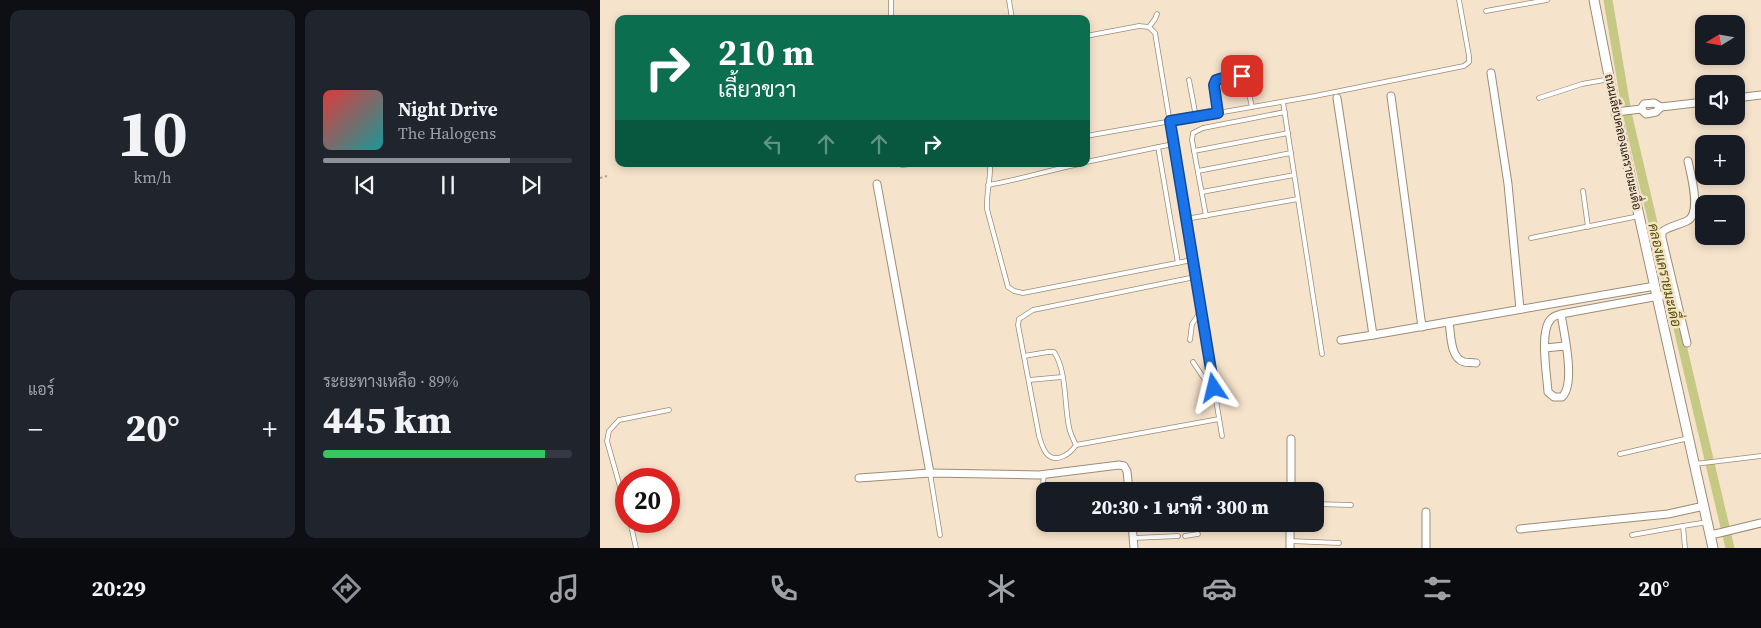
<!DOCTYPE html>
<html lang="th">
<head>
<meta charset="utf-8">
<style>
  body { margin:0; font-family:"Source Serif 4",Sarabun,serif; background:#20242c; color:#f1f3f6; height:100vh; display:flex; flex-direction:column; font-size:19px; white-space:nowrap }
  * { box-sizing:border-box; margin:0 }
  p { font-size:16px; color:#9ea1a6 }
  .icon { flex:none; width:28px; height:28px; fill:none; stroke:currentColor; stroke-width:2; stroke-linecap:round; stroke-linejoin:round }
  .map { position:relative; flex:1; overflow:hidden }
  .details { display:flex; flex-direction:column; gap:10px; padding:10px; background:#0d0f14; width:600px }
  .details>* { flex:none }
  .guide { position:absolute; left:15px; top:15px; width:475px; height:152px; border-radius:10px; box-shadow:0 2px 8px #0003; background:#0b6e4f; color:#fff; overflow:hidden }
  .needle { width:32px; rotate:259deg }
  .fabs { position:absolute; left:1095px; top:15px; display:grid; gap:10px }
  .fabs a { display:grid; place-items:center; width:50px; height:50px; border-radius:10px; background:#171b24; box-shadow:0 2px 8px #0003; font-size:25px }
  .speed { position:absolute; left:15px; top:468px; display:flex; gap:10px; font-size:25px; font-weight:700; text-align:center }
  .speed>* { display:grid; place-content:center; width:65px; height:65px; border-radius:50%; background:#171b24; box-shadow:0 2px 8px #0003; line-height:1 }
  .speed .limit { border:8px solid #d22; background:#fff; color:#111 }
  .pin { position:absolute; display:grid; place-items:center; width:42px; height:42px; color:#fff; margin:-21px; border-radius:10px; box-shadow:0 2px 8px #0006 }
  .me { position:absolute; width:55px; margin:-28px; rotate:350deg; stroke-linejoin:round; filter:drop-shadow(0 0 4px #0008) }
  .turn { display:flex; align-items:center; gap:18px; height:105px; padding:0 20px; font-size:22px }
  .turn .icon { width:65px; height:65px; stroke-width:2.5 }
  .turn b { display:block; font-size:35px; line-height:42px }
  .lanes { display:flex; align-items:center; height:48px; padding:0 20px; background:#0003; justify-content:center; gap:25px; direction:ltr }
  .lanes .off { opacity:.35 }
  .big { font-size:38px; font-weight:800; line-height:1.1 }
  .details .widget { flex:1; display:flex; flex-direction:column; justify-content:center; gap:8px; min-width:0; padding:0 18px; border-radius:10px; background:#20242c }
  .details .dial { align-items:center; gap:0 }
  .dial b { font-size:65px; line-height:1 }
  .song { display:flex; align-items:center; gap:15px }
  .cover { width:60px; height:60px; border-radius:8px; background:linear-gradient(135deg,hsl(0 70% 55%),hsl(180 70% 35%)) }
  .played { height:5px; border-radius:2px; background:linear-gradient(90deg,#8c9099 75%,#363941 75%) }
  .keys { display:flex; justify-content:space-around; direction:ltr }
  .heat { display:flex; justify-content:space-between; align-items:center; font-size:28px; direction:ltr }
  .charge { height:8px; border-radius:4px; background:linear-gradient(90deg,#34c759 89%,#363941 0) }
  .details .tiles { flex:1; display:grid; gap:10px; grid-template-columns:repeat(2,1fr) }
  .trip { position:absolute; left:436px; top:482px; width:288px; height:50px; border-radius:10px; background:#171b24; box-shadow:0 2px 8px #0003; font-weight:800; line-height:50px; text-align:center }
  .tabs { display:flex; height:80px; justify-content:space-around; align-items:center; background:#090b0e; color:#9ea1a6 }
  .tabs .icon { width:35px; height:35px }
  .tabs .active { color:#8c9099 }
  .tabs b { font-size:22px; color:#f1f3f6 }
  main { display:flex; flex:1; min-height:0 }
  .map>svg:first-child { display:block }
  .lines { fill:none; stroke-linecap:round; stroke-linejoin:round }
  .canal { stroke:#c6c984; stroke-width:9 }
  .service-casing { stroke:#9d8c77; stroke-width:5.5 }
  .minor-casing { stroke:#9d8c77; stroke-width:9 }
  .tertiary-casing { stroke:#9d8c77; stroke-width:11 }
  .path { stroke:#b2a391; stroke-width:2; stroke-dasharray:2.5 2.5; stroke-linecap:butt }
  .service { stroke:#fff; stroke-width:4 }
  .minor { stroke:#fff; stroke-width:7 }
  .tertiary { stroke:#fff; stroke-width:9 }
  .route-casing { stroke:#114b97; stroke-width:12 }
  .route { stroke:#1a73e8; stroke-width:9 }
  .labels { text-anchor:middle; dominant-baseline:central; stroke-width:5; stroke-linejoin:round; paint-order:stroke }
  .street-label { font-size:12px; fill:#282118; stroke:#f6e3cc }
  .water-label { font-size:14px; font-style:italic; fill:#545400; stroke:#f6e3cc }
</style>
</head>
<body>
<main>
<section class="details">
<div class="tiles">
<div class="widget dial"><b>10</b><p>km/h</p></div>
<div class="widget">
<div class="song"><i class="cover"></i><div><b>Night Drive</b><p>The Halogens</p></div></div>
<div class="played"></div>
<div class="keys"><svg class="icon" aria-label="previous" viewBox="0 0 24 24"><path d="M18 5L8 12l10 7zM5 5v14"/></svg><svg class="icon" aria-label="pause" viewBox="0 0 24 24"><path d="M8 5v14M16 5v14"/></svg><svg class="icon" aria-label="next" viewBox="0 0 24 24"><path d="M6 5l10 7-10 7zM19 5v14"/></svg></div>
</div>
<div class="widget"><p>แอร์</p>
<div class="heat"><a>−</a><b class="big">20°</b><a>+</a></div>
</div>
<div class="widget"><p>ระยะทางเหลือ · 89%</p><b class="big">445 km</b><div class="charge"></div></div>
</div>
</section>
<div class="map">
<svg width="1161" height="548" viewBox="0 0 1161 548">
  <rect width="100%" height="100%" fill="#f6e3cc"/>
  <g class="lines">
    <path class="canal" d="M1008,0L1027,113L1130,548"/>
    <g class="service-casing">
      <g id="service">
        <path d="M409,0L412,19"/>
        <path d="M886,11L947,0"/>
        <path d="M291,19V0"/>
        <path d="M549,27L555,19L557,14"/>
        <path d="M486,36L539,26L549,27L555,33L622,436"/>
        <path d="M589,80L596,117"/>
        <path d="M939,98L982,84L1010,79"/>
        <path d="M683,102L722,354"/>
        <path d="M618,113L614,85L616,80C648,65 646,83 652,107"/>
        <path d="M486,136L715,96L864,66L869,62V56L859,0"/>
        <path d="M558,147L578,263"/>
        <path d="M594,151L688,133"/>
        <path d="M486,162L573,144"/>
        <path d="M299,164L302,165L311,164"/>
        <path d="M390,164C391,179 386,193 387,209L408,287L414,291L423,293L592,260"/>
        <path d="M598,171L691,153"/>
        <path d="M388,185C419,180 449,170 480,164"/>
        <path d="M983,191L988,227"/>
        <path d="M602,192L694,175"/>
        <path d="M606,216L592,140L593,133L603,128L685,112"/>
        <path d="M586,219L698,199"/>
        <path d="M931,238L1039,216"/>
        <path d="M595,277L433,310L419,319L418,325L439,436C441,442 443,451 448,455C457,463 470,454 476,445L619,419"/>
        <path d="M590,340L592,324L601,311"/>
        <path d="M424,356L448,352H454C467,371 464,404 469,427C470,433 473,439 476,445"/>
        <path d="M593,362L603,377L614,388"/>
        <path d="M429,380L462,377"/>
        <path d="M1020,454L1089,438"/>
        <path d="M1095,464L1161,456"/>
        <path d="M330,473L340,535"/>
        <path d="M442,495L444,474"/>
        <path d="M715,504L751,505"/>
        <path d="M26,508L7,441L9,431L19,420L69,410"/>
        <path d="M30,521L36,548"/>
        <path d="M1032,535L1083,526"/>
        <path d="M585,536L598,534"/>
        <path d="M534,538L578,536"/>
        <path d="M690,541L739,543"/>
        <path d="M1085,548L1083,526L1108,522"/>
      </g>
    </g>
    <g class="minor-casing">
      <g id="minor">
        <path d="M891,73L908,184L920,309"/>
        <path d="M791,96L822,327"/>
        <path d="M737,98L773,335L1055,286"/>
        <path d="M1136,98L1161,95"/>
        <path d="M1041,109L1046,114L1056,112L1061,107"/>
        <path d="M1016,112L1041,109L1044,104L1054,103L1061,107L1104,102"/>
        <path d="M277,184L330,473"/>
        <path d="M961,314C964,333 976,384 962,397H954L948,392C947,375 939,331 951,319C953,316 958,315 961,314L1075,293"/>
        <path d="M849,322C851,334 850,358 864,362C868,363 872,362 876,363"/>
        <path d="M741,340L773,335"/>
        <path d="M1087,343L1062,238V232C1069,226 1079,225 1087,221C1102,214 1091,175 1088,161"/>
        <path d="M945,348L965,346"/>
        <path d="M691,439V491"/>
        <path d="M259,478L330,473L439,475L519,465L524,466L527,471L529,491"/>
        <path d="M532,524L534,548"/>
        <path d="M920,529L1068,514L1104,506"/>
        <path d="M1111,535L1161,523"/>
        <path d="M690,548V524"/>
        <path d="M826,548V512"/>
      </g>
    </g>
    <g class="tertiary-casing">
      <path id="tertiary" d="M994,0L1016,112L1113,548"/>
    </g>
    <path class="path" d="M0,178L7,176"/>
    <use href="#service" class="service"/>
    <use href="#minor" class="minor"/>
    <use href="#tertiary" class="tertiary"/>
  </g>
  <g class="lines">
    <g class="route-casing">
      <path id="route" d="M614,388L570,121L618,113L614,85L616,80L637,74L642,76"/>
    </g>
    <use href="#route" class="route"/>
  </g>
  <g class="labels">
    <g class="street-label">
      <text transform="translate(1023 142) rotate(78)">ถนนเลียบคลองแครายมะเดื่อ</text>
    </g>
    <g class="water-label">
      <text transform="translate(1065 275) rotate(77)">คลองแครายมะเดื่อ</text>
    </g>
  </g>
</svg>
<div class="fabs">
<a><svg class="needle" viewBox="-14 -14 28 28"><path d="M0-13l5 13h-10z" fill="#e53935"/><path d="M0 13l5-13h-10z" fill="#9ea1a6"/></svg></a>
<a><svg class="icon" aria-label="sound" viewBox="0 0 24 24"><path d="M4 9h4l5-4v14l-5-4H4zM17 9q2 3 0 6"/></svg></a>
<a>+</a>
<a>−</a>
</div>
<div class="speed"><div class="limit">20</div></div>
<div class="pin" style="left:642px;top:76px;background:#d93025"><svg class="icon" aria-label="arrive" viewBox="0 0 24 24"><path d="M6 21V4h12l-3 4 3 4H6"/></svg></div>
<svg class="me" style="left:614px;top:388px" viewBox="-20 -20 40 40"><path d="M0-17L14 15 0 8-14 15z" fill="#1a73e8" stroke="#fff" stroke-width="4"/></svg>
<div class="trip">20:30 · 1 นาที · 300 m</div>
<div class="guide">
<div class="turn"><svg class="icon" aria-label="right" viewBox="0 0 24 24"><path d="M7 20v-9h11M14 6l5 5-5 5"/></svg><div><b>210 m</b>เลี้ยวขวา</div></div>
<div class="lanes"><svg class="icon off" aria-label="left" viewBox="0 0 24 24"><path d="M17 20v-9H6M10 6l-5 5 5 5"/></svg><svg class="icon off" aria-label="ahead" viewBox="0 0 24 24"><path d="M12 20V5M6 11l6-6 6 6"/></svg><svg class="icon off" aria-label="ahead" viewBox="0 0 24 24"><path d="M12 20V5M6 11l6-6 6 6"/></svg><svg class="icon" aria-label="right" viewBox="0 0 24 24"><path d="M7 20v-9h11M14 6l5 5-5 5"/></svg></div>
</div>
</div>
</main>
<nav class="tabs">
<b>20:29</b>
<svg class="icon active" aria-label="directions" viewBox="0 0 24 24"><path d="M12 3l9 9-9 9-9-9zM9 14v-3h6M13 9l2 2-2 2"/></svg>
<svg class="icon" aria-label="music" viewBox="0 0 24 24"><path d="M9 18V5l10-2v13"/><circle cx="6" cy="18" r="3"/><circle cx="16" cy="16" r="3"/></svg>
<svg class="icon" aria-label="phone" viewBox="0 0 24 24"><path d="M5 4h4l2 5-3 2q2 4 5 5l2-3 5 2v4C11 20 4 13 5 4z"/></svg>
<svg class="icon" aria-label="climate" viewBox="0 0 24 24"><path d="M12 3v18M4 7l16 10M4 17L20 7"/></svg>
<svg class="icon" aria-label="car" viewBox="0 0 24 24"><path d="M5 17H2v-5l4-1 3-4h7l3 4 3 1v5h-3M9 17h6M6 11h13"/><circle cx="7" cy="17" r="2"/><circle cx="17" cy="17" r="2"/></svg>
<svg class="icon" aria-label="filters" viewBox="0 0 24 24"><path d="M4 7h16M4 17h16"/><circle cx="9" cy="7" r="2"/><circle cx="15" cy="17" r="2"/></svg>
<b>20°</b>
</nav>
</body>
</html>
